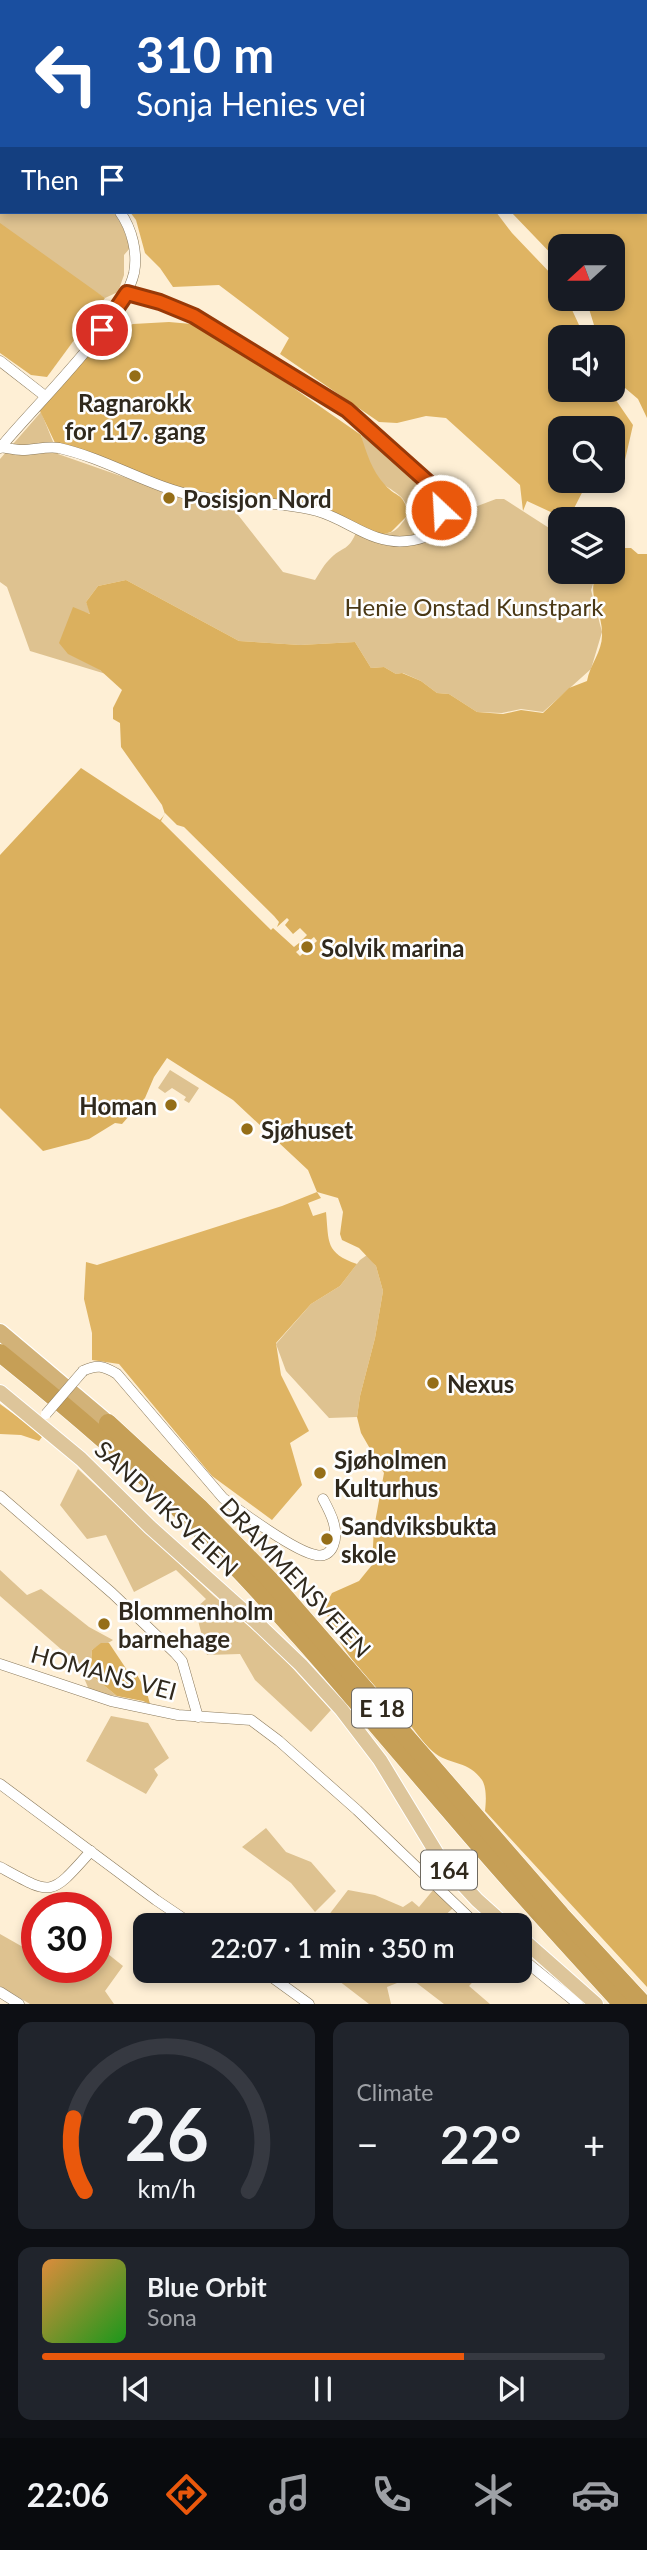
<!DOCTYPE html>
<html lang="en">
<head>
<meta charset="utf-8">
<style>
  body { margin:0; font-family:Lato,sans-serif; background:#20242c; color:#f1f3f6; height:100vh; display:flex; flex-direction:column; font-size:26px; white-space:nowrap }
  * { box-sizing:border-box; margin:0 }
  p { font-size:23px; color:#9ea1a6 }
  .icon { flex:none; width:38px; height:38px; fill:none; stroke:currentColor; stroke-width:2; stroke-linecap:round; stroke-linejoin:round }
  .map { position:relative; height:2004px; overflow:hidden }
  .side { display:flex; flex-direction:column; gap:18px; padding:18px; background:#0d0f14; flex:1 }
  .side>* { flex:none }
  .guide { position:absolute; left:0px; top:0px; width:648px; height:214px; box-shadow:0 4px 10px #0003; background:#1a4fa0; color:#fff; overflow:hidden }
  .needle { width:46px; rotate:249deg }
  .fabs { position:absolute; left:548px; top:234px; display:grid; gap:14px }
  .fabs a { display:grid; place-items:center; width:77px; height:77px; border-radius:14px; background:#171b24; box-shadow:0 4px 10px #0003; font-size:35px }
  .speed { position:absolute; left:21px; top:1892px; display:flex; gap:14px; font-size:35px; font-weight:700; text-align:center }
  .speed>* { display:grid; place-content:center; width:91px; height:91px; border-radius:50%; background:#171b24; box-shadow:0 4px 10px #0003; line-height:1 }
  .speed .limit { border:10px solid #d22; background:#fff; color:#111 }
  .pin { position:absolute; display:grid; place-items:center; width:60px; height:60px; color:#fff; margin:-30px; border:4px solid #fff; border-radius:50%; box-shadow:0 2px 7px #0007 }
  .me { position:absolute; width:77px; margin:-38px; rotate:335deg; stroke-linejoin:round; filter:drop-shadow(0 0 5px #0008) }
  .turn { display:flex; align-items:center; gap:24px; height:147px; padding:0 21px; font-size:32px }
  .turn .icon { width:91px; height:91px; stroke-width:2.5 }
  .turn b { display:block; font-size:49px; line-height:60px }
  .then { display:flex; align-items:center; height:66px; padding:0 21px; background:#0003; gap:14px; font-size:26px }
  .big { font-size:52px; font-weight:600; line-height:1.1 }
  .side .tile { flex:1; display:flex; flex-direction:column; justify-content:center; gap:10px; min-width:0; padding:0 24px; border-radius:14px; background:#20242c }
  .side .dial { align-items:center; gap:0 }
  .dial svg { height:182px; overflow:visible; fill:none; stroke:#363941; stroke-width:7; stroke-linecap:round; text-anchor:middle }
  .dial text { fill:#f1f3f6; stroke:none }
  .song { display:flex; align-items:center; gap:21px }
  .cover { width:84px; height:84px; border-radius:10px; background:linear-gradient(135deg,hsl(30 70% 55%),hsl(120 70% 35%)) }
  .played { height:7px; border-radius:4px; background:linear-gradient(90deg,#ea580c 75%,#363941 75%) }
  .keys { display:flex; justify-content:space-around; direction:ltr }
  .heat { display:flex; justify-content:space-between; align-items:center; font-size:38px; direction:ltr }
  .side .tiles { flex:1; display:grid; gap:18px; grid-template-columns:1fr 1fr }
  .tile:last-child { grid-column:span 2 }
  .trip { position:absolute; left:133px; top:1913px; width:399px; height:70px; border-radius:14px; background:#171b24; box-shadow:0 4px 10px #0003; font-weight:600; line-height:70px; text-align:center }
  .tabs { display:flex; height:112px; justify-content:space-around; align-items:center; background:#090b0e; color:#9ea1a6 }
  .tabs .icon { width:49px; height:49px }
  .tabs .active { color:#ea580c }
  .tabs b { font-size:32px; color:#f1f3f6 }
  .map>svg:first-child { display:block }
  .green { fill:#dec290 }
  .forest { fill:#dfb463 }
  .water { fill:#dbb05e }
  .pier { fill:#feefd5 }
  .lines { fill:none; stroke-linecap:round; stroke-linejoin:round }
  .minor-casing { stroke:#8a795b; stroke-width:11 }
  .primary-casing { stroke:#fff; stroke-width:16 }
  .trunk-casing { stroke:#fff; stroke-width:18 }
  .motorway-casing { stroke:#fff; stroke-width:19 }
  .minor { stroke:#fff; stroke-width:10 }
  .primary { stroke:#ddc59a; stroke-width:14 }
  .trunk { stroke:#d2b278; stroke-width:16 }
  .motorway { stroke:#c69f56; stroke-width:18 }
  .minor-bridge-casing { stroke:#8a795b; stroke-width:11; stroke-linecap:butt }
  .minor-bridge { stroke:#fff; stroke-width:10 }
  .route-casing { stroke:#983908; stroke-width:18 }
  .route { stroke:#ea580c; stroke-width:12 }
  .poi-dot { fill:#956e18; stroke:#fefefe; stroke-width:2.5 }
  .labels { text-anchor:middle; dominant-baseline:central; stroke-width:5; stroke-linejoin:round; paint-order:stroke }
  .shield { fill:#fefefe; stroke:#6e6960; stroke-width:2 }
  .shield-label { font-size:23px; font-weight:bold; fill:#30291d }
  .poi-label { font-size:24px; font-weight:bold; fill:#30291d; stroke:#fefefe; text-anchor:start }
  .park-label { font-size:24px; fill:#4a3815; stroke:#fefefe }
  .street-label { font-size:24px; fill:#30291d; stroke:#fefefe }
</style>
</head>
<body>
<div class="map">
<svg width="647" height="2004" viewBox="0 0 647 2004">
  <rect width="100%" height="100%" fill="#feefd5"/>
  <g class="green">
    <path d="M0,113L2,212H114L123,228L130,248L124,255V275L118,292L105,298L0,231Z"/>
    <path d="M41,412L58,454L178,496L231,506L283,572L315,580C319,574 323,566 328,561C344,543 349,555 359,524C374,531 390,541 402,523C406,519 408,514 407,508C404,492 385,489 376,478C364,464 363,444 360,426L459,513L496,499H504L560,535V572H597L591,590L602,632L591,669L543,712L521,709L502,713L477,712L449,694L437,693L421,681L403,673L396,674L384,667L371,668L355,642L300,645L239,641L126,580L98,586L86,602L91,614L79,611L100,670L106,674L30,651L7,587L0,582V459Z"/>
    <path d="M170,1070L199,1088L189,1103L184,1100L186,1097L172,1088L165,1093L158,1088Z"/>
    <path d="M367,1255L376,1266L383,1291L375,1338L360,1396L357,1417L329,1418L286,1371L276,1344L311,1304L340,1286L360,1260Z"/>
    <path d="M78,1469L214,1596L276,1650L331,1710L311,1732L255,1680L240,1654L207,1655L195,1609L206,1599L176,1570L134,1592L106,1535L87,1539L60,1505Z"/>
    <path d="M0,1570L27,1595L41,1589L89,1627L113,1640C107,1645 100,1644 92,1650L90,1674L117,1696L90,1692L78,1664L0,1596Z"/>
    <path d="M111,1716L148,1723L169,1758L154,1769L158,1775L146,1794L86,1761Z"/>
    <path d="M266,1828L286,1852L311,1862L336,1891L315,1912L291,1883L242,1847Z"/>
    <path d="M434,1889L453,1908L435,1925H321L348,1890L375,1895L403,1907L412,1901L419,1907Z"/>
    <path d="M0,1934L37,1955V1968L68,1981L80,1967H96L98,1946L123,1966L105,1991L114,2004H30L0,1986Z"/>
    <path d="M326,1971H397L402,1981L387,1987L391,2004H369Z"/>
    <path d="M401,1971H483L469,1986L490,2004H444Z"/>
  </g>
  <g class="forest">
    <path d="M130,212H496L512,233L554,277L560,287V299H567L585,338H560V390H609L633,425L625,460L613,463L612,429H560V481H588L568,520L527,501L523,511L520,485L446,418L426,416L397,423L379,422L280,354L289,338L219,285L173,287L160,268L145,253L136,220Z"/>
    <path d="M0,223L105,298L47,377L31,375L0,353Z"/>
    <path d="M169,322L203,325L361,435C366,452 372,471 385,485C399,500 401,490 409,514L391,532L377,536L319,509L183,494L56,445L40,411L103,335L133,324Z"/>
    <path d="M317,1192L321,1198L308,1203L313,1216L326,1212C329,1242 325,1253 357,1264L340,1286L311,1304L276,1343L281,1375L309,1431L290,1443L302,1485L272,1520L212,1476L119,1364L92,1360V1333L84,1299L86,1262L97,1265L282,1206Z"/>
    <path d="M0,1404L37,1431L42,1437L39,1441L21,1435L0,1434Z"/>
  </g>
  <g class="water">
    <path d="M440,0H647V418L638,399L618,382L613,373L612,338H598L586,299H612V247H560V263L511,212H646V2Z"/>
    <path d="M613,548H631L638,554H647V1987L485,1811C486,1802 487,1788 482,1780C469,1761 451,1765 436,1754C426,1747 416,1732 408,1722C380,1691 332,1647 325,1606L332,1593L359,1581L372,1565L374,1528L384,1473L361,1433L357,1417L360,1396L375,1338L383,1291L376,1266L359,1248L342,1240L340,1234L343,1212L338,1198L317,1192L308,1170L233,1100L167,1058L154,1077L145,1098L122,1124L115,1123L89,1139L43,1151L0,1108V855L81,768L160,820L165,814L162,805L121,747L120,723L113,719V708L122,690L100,670L68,654L59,643L73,607L90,614L86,602L98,586L126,580L239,641L300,645L355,642L371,668L384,667L396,674L402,673L421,681L437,693L449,694L477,712L503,714L521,710L543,713L569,688L587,681C590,664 603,651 602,633C602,609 586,597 597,572H612Z"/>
    <path d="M101,1643H109L127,1670L135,1671L147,1693L150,1704L143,1701L117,1696L90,1674L92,1650Z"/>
  </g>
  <path class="pier" d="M165,813L177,825L184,827L274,916L279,922L277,927L287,918L289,920L285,925L293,934L300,928L307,935L301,941L304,945L314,937L317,941L300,956L296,952L302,947L299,943L294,947L273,928L271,930L161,821Z"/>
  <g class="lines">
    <g class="minor-casing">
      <g id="minor">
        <path d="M0,106L2,107"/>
        <path d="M0,361L45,396"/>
        <path d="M0,447C7,448 15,450 22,450C34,450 47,446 59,448C108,459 151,488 200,497C239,504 279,501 317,511C349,520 372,545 407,541C442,538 450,512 431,485L347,410L194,316L160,301L127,293"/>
        <path d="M0,448C34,406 123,322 134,273C138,253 132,229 120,212"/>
        <path d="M83,1371C97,1364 104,1366 117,1374L223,1498C241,1512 296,1552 316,1555C324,1557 330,1553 333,1546C340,1530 330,1512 323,1499"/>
        <path d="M0,1496L112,1593L175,1653L182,1661L198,1717"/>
        <path d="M0,1664L111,1701L178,1715L251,1720L279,1741L357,1810L477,1925"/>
        <path d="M0,1784L156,1900L193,1925"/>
        <path d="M0,1867C53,1896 50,1897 91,1851"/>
        <path d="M520,1957L578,2004"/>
        <path d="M262,1970L309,2004"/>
        <path d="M0,1992L19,2004"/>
      </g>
    </g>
    <g class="primary-casing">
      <g id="primary">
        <path d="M0,1392L81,1459L150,1527L255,1621L301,1665L341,1709L380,1760L442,1862L477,1900L505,1925"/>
        <path d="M520,1937L596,2004"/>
      </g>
    </g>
    <g class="trunk-casing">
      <path id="trunk" d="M0,1332L108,1423"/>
    </g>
    <g class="motorway-casing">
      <g id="motorway">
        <path d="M0,1353C66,1406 131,1461 191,1521C283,1612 365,1712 449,1810C505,1876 563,1940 622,2004"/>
        <path d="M108,1423L199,1507L271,1581L561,1915L643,2004"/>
      </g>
    </g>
    <use href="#minor" class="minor"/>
    <use href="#primary" class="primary"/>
    <use href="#trunk" class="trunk"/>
    <use href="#motorway" class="motorway"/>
    <g class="minor-bridge-casing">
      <path id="minor-bridge" d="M46,1414L83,1371"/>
    </g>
    <use href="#minor-bridge" class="minor-bridge"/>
  </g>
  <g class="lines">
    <g class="route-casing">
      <path id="route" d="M102,330L127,293L160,302L194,316L347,410L431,485L437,493L441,510"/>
    </g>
    <use href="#route" class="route"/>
  </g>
  <g class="poi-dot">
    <circle cx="135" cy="376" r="7"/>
    <circle cx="169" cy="498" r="7"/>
    <circle cx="307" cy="947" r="7"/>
    <circle cx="171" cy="1105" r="7"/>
    <circle cx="247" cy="1129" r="7"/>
    <circle cx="433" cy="1383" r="7"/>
    <circle cx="320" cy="1473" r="7"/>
    <circle cx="327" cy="1539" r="7"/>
    <circle cx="104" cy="1624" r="7"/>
  </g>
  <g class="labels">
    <g class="shield">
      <rect x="352" y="1688.5" width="60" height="39" rx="5"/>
      <rect x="421" y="1850.5" width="56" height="39" rx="5"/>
    </g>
    <g class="shield-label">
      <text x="382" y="1708">E 18</text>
      <text x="449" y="1870">164</text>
    </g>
    <g class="poi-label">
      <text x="135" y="402" text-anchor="middle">Ragnarokk<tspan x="135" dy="28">for 117. gang</tspan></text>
      <text x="183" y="498">Posisjon Nord</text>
      <text x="321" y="947">Solvik marina</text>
      <text x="157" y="1105" text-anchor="end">Homan</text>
      <text x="261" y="1129">Sjøhuset</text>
      <text x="447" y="1383">Nexus</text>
      <text x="334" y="1459">Sjøholmen<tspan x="334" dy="28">Kulturhus</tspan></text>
      <text x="341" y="1525">Sandviksbukta<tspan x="341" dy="28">skole</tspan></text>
      <text x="118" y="1610">Blommenholm<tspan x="118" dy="28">barnehage</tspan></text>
    </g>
    <g class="park-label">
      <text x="474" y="606">Henie Onstad Kunstpark</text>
    </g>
    <g class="street-label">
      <text transform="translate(167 1508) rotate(43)">SANDVIKSVEIEN</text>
      <text transform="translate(296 1577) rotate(47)">DRAMMENSVEIEN</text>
      <text transform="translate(104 1672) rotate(15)">HOMANS VEI</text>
    </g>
  </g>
</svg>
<div class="fabs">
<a><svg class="needle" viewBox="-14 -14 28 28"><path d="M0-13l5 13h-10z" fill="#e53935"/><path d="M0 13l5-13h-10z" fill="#9ea1a6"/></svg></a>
<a><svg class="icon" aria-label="sound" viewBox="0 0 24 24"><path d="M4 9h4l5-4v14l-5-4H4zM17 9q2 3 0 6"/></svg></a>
<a><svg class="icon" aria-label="search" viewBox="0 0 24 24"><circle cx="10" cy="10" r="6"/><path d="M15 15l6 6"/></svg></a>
<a><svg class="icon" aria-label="layers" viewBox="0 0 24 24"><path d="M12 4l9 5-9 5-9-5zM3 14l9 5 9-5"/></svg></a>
</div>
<div class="speed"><div class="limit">30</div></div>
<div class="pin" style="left:102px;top:330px;background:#d93025"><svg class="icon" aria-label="arrive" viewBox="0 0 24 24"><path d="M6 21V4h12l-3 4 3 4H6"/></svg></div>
<svg class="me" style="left:441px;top:510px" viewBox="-20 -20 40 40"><circle r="17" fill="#ea580c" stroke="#fff" stroke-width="3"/><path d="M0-11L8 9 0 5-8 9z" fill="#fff"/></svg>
<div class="trip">22:07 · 1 min · 350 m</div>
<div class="guide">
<div class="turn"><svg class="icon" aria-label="left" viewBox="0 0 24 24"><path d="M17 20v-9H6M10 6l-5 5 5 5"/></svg><div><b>310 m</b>Sonja Henies vei</div></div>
<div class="then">Then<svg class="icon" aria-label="arrive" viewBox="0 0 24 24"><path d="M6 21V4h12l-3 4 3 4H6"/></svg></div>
</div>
</div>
<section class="side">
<div class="tiles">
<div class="tile dial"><svg viewBox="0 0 100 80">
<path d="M14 69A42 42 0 1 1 86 69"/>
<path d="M14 69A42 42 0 0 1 9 37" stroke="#ea580c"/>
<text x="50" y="56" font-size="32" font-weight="700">26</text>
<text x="50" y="72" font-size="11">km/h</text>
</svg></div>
<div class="tile"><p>Climate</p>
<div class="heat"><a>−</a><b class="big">22°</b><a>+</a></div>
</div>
<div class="tile">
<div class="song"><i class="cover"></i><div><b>Blue Orbit</b><p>Sona</p></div></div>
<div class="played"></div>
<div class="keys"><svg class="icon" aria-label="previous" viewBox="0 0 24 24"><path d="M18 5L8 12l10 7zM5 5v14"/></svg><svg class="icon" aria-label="pause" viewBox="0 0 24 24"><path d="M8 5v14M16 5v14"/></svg><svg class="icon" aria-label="next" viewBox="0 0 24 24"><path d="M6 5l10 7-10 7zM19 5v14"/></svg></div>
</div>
</div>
</section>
<nav class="tabs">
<b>22:06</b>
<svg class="icon active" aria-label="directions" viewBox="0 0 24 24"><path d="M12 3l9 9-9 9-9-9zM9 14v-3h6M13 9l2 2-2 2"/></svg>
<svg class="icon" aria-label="music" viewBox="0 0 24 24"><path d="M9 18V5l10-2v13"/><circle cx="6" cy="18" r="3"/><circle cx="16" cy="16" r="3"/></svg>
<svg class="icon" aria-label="phone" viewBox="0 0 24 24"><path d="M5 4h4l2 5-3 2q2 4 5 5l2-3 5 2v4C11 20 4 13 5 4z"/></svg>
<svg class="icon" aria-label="climate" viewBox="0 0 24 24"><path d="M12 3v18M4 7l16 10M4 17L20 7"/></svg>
<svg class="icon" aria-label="car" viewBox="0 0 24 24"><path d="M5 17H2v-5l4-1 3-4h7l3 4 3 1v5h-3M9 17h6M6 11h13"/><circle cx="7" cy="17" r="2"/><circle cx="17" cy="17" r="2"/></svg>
</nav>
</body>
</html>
